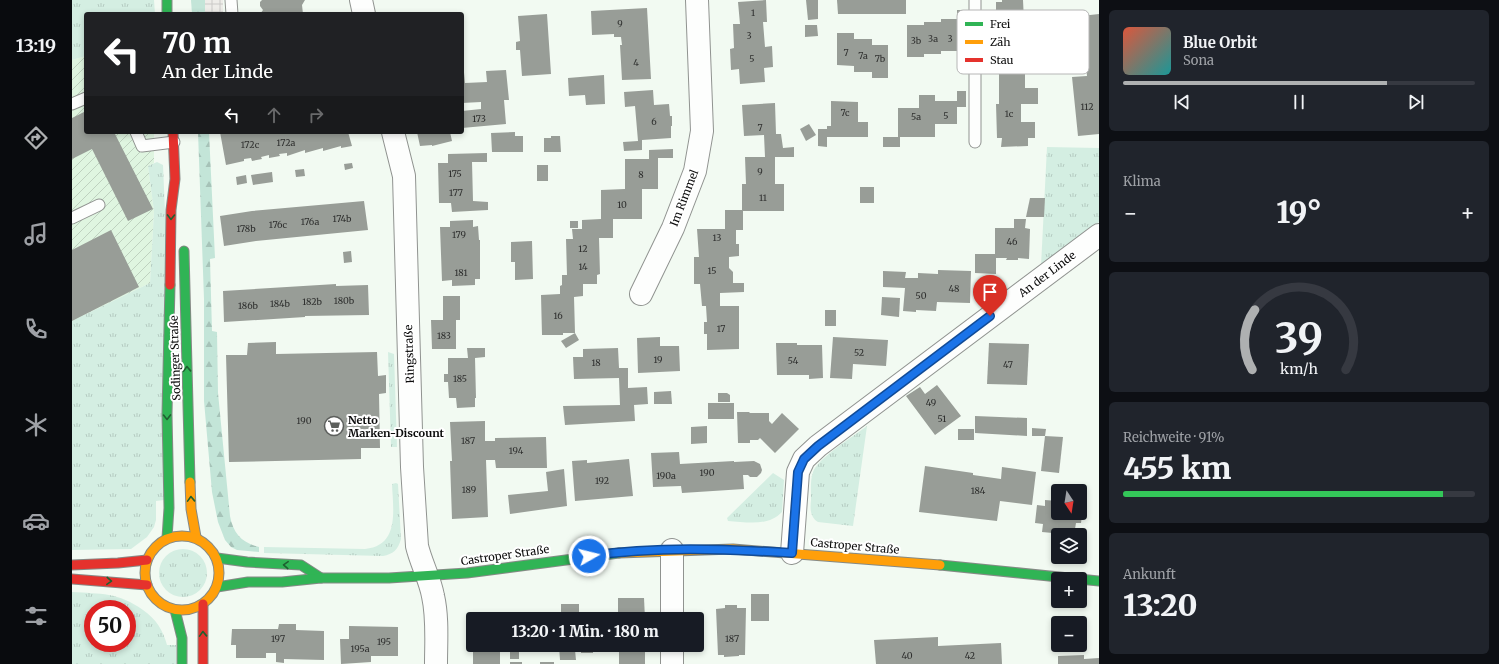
<!DOCTYPE html>
<html lang="de">
<head>
<meta charset="utf-8">
<style>
  body { margin:0; font-family:Merriweather,serif; background:#20242c; color:#f1f3f6; height:100vh; display:flex; flex-direction:column; font-size:15px; white-space:nowrap }
  * { box-sizing:border-box; margin:0 }
  p { font-size:13px; color:#9ea1a6 }
  .icon { flex:none; width:22px; height:22px; fill:none; stroke:currentColor; stroke-width:2; stroke-linecap:round; stroke-linejoin:round }
  .map { position:relative; flex:1; overflow:hidden }
  .details { display:flex; flex-direction:column; gap:10px; padding:10px; background:#0d0f14; width:400px }
  .details>* { flex:none }
  .hud { position:absolute; left:12px; top:12px; width:380px; height:122px; border-radius:4px; box-shadow:0 2px 6px #0003; background:#202124; color:#fff; overflow:hidden }
  .needle { width:26px; rotate:168deg }
  .controls { position:absolute; left:979px; top:484px; display:grid; gap:8px }
  .controls a { display:grid; place-items:center; width:36px; height:36px; border-radius:4px; background:#171b24; box-shadow:0 2px 6px #0003; font-size:20px }
  .speed { position:absolute; left:12px; top:600px; display:flex; gap:8px; font-size:20px; font-weight:700; text-align:center }
  .speed>* { display:grid; place-content:center; width:52px; height:52px; border-radius:50%; background:#171b24; box-shadow:0 2px 6px #0003; line-height:1 }
  .speed .limit { border:6px solid #d22; background:#fff; color:#111 }
  .pin { position:absolute; display:grid; place-items:center; width:34px; height:34px; color:#fff; margin:-41px -17px; border-radius:50% 50% 50% 0; rotate:-45deg; box-shadow:0 0 4px #0007 }
  .pin .icon { rotate:45deg }
  .me { position:absolute; width:44px; margin:-22px; rotate:82deg; stroke-linejoin:round; filter:drop-shadow(0 0 3px #0008) }
  .turn { display:flex; align-items:center; gap:14px; height:84px; padding:0 12px; font-size:18px }
  .turn .icon { width:52px; height:52px; stroke-width:2.5 }
  .turn b { display:block; font-size:28px; line-height:34px }
  .lanes { display:flex; align-items:center; height:38px; padding:0 12px; background:#0003; justify-content:center; gap:20px; direction:ltr }
  .lanes .off { opacity:.35 }
  .big { font-size:30px; font-weight:800; line-height:1.1 }
  .details .card { flex:1; display:flex; flex-direction:column; justify-content:center; gap:6px; min-width:0; padding:0 14px; border-radius:6px; background:#20242c }
  .details .dial { align-items:center; gap:0 }
  .dial svg { height:104px; overflow:visible; fill:none; stroke:#363941; stroke-width:7; stroke-linecap:round; text-anchor:middle }
  .dial text { fill:#f1f3f6; stroke:none }
  .song { display:flex; align-items:center; gap:12px }
  .cover { width:48px; height:48px; border-radius:6px; background:linear-gradient(135deg,hsl(10 70% 55%),hsl(180 70% 35%)) }
  .played { height:4px; border-radius:2px; background:linear-gradient(90deg,#aeb0b1 75%,#363941 75%) }
  .keys { display:flex; justify-content:space-around; direction:ltr }
  .heat { display:flex; justify-content:space-between; align-items:center; font-size:22px; direction:ltr }
  .charge { height:6px; border-radius:3px; background:linear-gradient(90deg,#34c759 91%,#363941 0) }
  .trip { position:absolute; left:394px; top:612px; width:238px; height:40px; border-radius:4px; background:#171b24; box-shadow:0 2px 6px #0003; font-weight:800; line-height:40px; text-align:center }
  main { display:flex; flex:1; min-height:0 }
  .tab-bar { display:flex; flex-direction:column; width:72px; justify-content:space-around; align-items:center; background:#090b0e; color:#9ea1a6 }
  .tab-bar .icon { width:28px; height:28px }
  .tab-bar .on { color:#aeb0b1 }
  .tab-bar b { font-size:18px; color:#f1f3f6 }
  .map>svg:first-child { display:block }
  .industrial { fill:url(#industrial-grid) }
  .farmland { fill:url(#farmland-furrows) }
  .grass { fill:url(#grass-tufts); fill-rule:evenodd }
  .forest { fill:url(#forest-firs) }
  .building { fill:#989d97 }
  .lines { fill:none; stroke-linecap:round; stroke-linejoin:round }
  .lane-casing { stroke:#909390; stroke-width:13 }
  .street-casing { stroke:#909390; stroke-width:24 }
  .fast-casing { stroke:#868a86; stroke-width:11 }
  .slow-casing { stroke:#868a86; stroke-width:11 }
  .jam-casing { stroke:#868a86; stroke-width:11 }
  .lane { stroke:#fdfefd; stroke-width:11 }
  .street { stroke:#fdfefd; stroke-width:22 }
  .fast { stroke:#30b455; stroke-width:9 }
  .slow { stroke:#ff9f0a; stroke-width:9 }
  .jam { stroke:#e5322d; stroke-width:9 }
  .oneway { stroke:#1e6030 }
  .route-casing { stroke:#114b97; stroke-width:10 }
  .route { stroke:#1a73e8; stroke-width:7 }
  .labels { text-anchor:middle; dominant-baseline:central; stroke-width:4; stroke-linejoin:round; paint-order:stroke }
  .number-label { font-size:9px; fill:#2f302f }
  .street-label { font-size:11px; fill:#0c0c0c; stroke:#fff }
  .poi-label { font-size:11px; font-weight:bold; fill:#0c0c0c; stroke:#fff; text-anchor:start }
  .key { fill:#fff; stroke:#b6b6b6; stroke-width:1 }
  .key-label { font-size:11px; fill:#0c0c0c }
</style>
</head>
<body>
<main>
<nav class="tab-bar">
<b>13:19</b>
<svg class="icon on" aria-label="directions" viewBox="0 0 24 24"><path d="M12 3l9 9-9 9-9-9zM9 14v-3h6M13 9l2 2-2 2"/></svg>
<svg class="icon" aria-label="music" viewBox="0 0 24 24"><path d="M9 18V5l10-2v13"/><circle cx="6" cy="18" r="3"/><circle cx="16" cy="16" r="3"/></svg>
<svg class="icon" aria-label="phone" viewBox="0 0 24 24"><path d="M5 4h4l2 5-3 2q2 4 5 5l2-3 5 2v4C11 20 4 13 5 4z"/></svg>
<svg class="icon" aria-label="climate" viewBox="0 0 24 24"><path d="M12 3v18M4 7l16 10M4 17L20 7"/></svg>
<svg class="icon" aria-label="car" viewBox="0 0 24 24"><path d="M5 17H2v-5l4-1 3-4h7l3 4 3 1v5h-3M9 17h6M6 11h13"/><circle cx="7" cy="17" r="2"/><circle cx="17" cy="17" r="2"/></svg>
<svg class="icon" aria-label="filters" viewBox="0 0 24 24"><path d="M4 7h16M4 17h16"/><circle cx="9" cy="7" r="2"/><circle cx="15" cy="17" r="2"/></svg>
</nav>
<div class="map">
<svg width="1027" height="664" viewBox="0 0 1027 664">
  <defs>
    <pattern id="industrial-grid" width="8" height="8" patternUnits="userSpaceOnUse"><rect width="8" height="8" fill="#eeede9"/><path d="M0 4h8M4 0v8" fill="none" stroke="#cbcac7"/></pattern>
    <pattern id="farmland-furrows" width="10" height="10" patternUnits="userSpaceOnUse"><rect width="10" height="10" fill="#dff5e0"/><path d="M-1 1l2-2M0 10L10 0M9 11l2-2" fill="none" stroke="#bed1bf"/></pattern>
    <pattern id="grass-tufts" width="24" height="20" patternUnits="userSpaceOnUse"><rect width="24" height="20" fill="#d4eee2"/><path d="M3 7l-1-3M5 7V3M7 7l1-3M15 17l-1-3M17 17v-4M19 17l1-3" fill="none" stroke="#b5cbc1"/></pattern>
    <pattern id="forest-firs" width="22" height="20" patternUnits="userSpaceOnUse"><rect width="22" height="20" fill="#c3e5d8"/><path d="M5 1l3.5 6h-7zM16 11l3.5 6h-7z" fill="#a6c3b8"/></pattern>
  </defs>
  <rect width="100%" height="100%" fill="#f2faf2"/>
  <rect class="industrial" x="133" y="0" width="18" height="14"/>
  <path class="farmland" d="M14,56V132H82V163L76,166L82,211L78,283L0,321V60Z"/>
  <g class="grass">
    <path d="M0,0H82L83,14H14V56L0,60Z"/>
    <path d="M975,147L1027,148V222L969,266Z"/>
    <path d="M85,162L91,165L94,236L92,500L84,501V520L82,527L75,537L59,549L0,550V321L78,283L82,211L76,166Z"/>
    <path d="M316,352L322,354L325,447H319Z"/>
    <path d="M795,426L781,526L746,522C738,517 738,509 739,500C739,491 738,481 741,472C746,458 782,436 795,426Z"/>
    <path d="M701,473L712,480L710,512C696,527 674,522 656,521L655,518Z"/>
    <path d="M324,483L326,484L329,539C326,550 321,554 311,556L192,553V547L293,549C328,546 321,509 320,484Z"/>
    <circle cx="111" cy="573" r="24"/>
    <path d="M0,592C29,594 46,592 71,610C84,619 91,630 95,645H104V664H0ZM21,609H55V643H21Z"/>
  </g>
  <g class="forest">
    <path d="M119,0H133V14H120Z"/>
    <path d="M126,132H137L143,258L138,259L140,331L145,332L146,393L158,516C161,533 170,543 187,547V552L165,550L159,547L153,540L146,522L140,492L132,401V299Z"/>
  </g>
  <g class="building">
    <path d="M190,0H233L230,5L231,14H188L191,10L188,6V2Z"/>
    <path d="M694,0L695,22H691L693,47L700,46L701,67L692,68L693,82L668,84L667,69L659,70L658,49L662,48L661,24H668L666,2Z"/>
    <path d="M734,0H746V19L736,20Z"/>
    <path d="M765,0H834V14H766Z"/>
    <path d="M930,0H951L952,21H963V36H956V55H969V70H953V88H966V104H949V122H963V138H956V146L929,147L930,138H925L924,104H927V70H930V36H924V2H930Z"/>
    <path d="M575,8L579,79L550,80L548,45H550L549,37H542V34L520,35L519,11Z"/>
    <path d="M885,10H894V26L886,25V51H869V54H852V57H835V25H852V22H869V19H885Z"/>
    <path d="M475,14L479,74L450,76L448,50H444V42L448,41L446,16Z"/>
    <path d="M1027,14V134L1006,136L1000,77L1015,76L1009,16Z"/>
    <path d="M733,25H745L746,36L733,37Z"/>
    <path d="M765,33H782V39H800V45H816V78H800V72H782V66L765,65Z"/>
    <path d="M390,62H391L393,83L415,82L414,71L434,70L437,100H432L434,124L390,128V111L409,109V102L390,103Z"/>
    <path d="M532,75L533,104L514,105L513,95L497,96L496,78Z"/>
    <path d="M581,90L582,105L597,104L598,116H600V126H599V138L570,140V150L552,151L551,142L566,141L563,106L553,107L552,92Z"/>
    <path d="M885,91H894V107H885V124H863V137H828V147H811V137H826V108H847V95H863V101H885Z"/>
    <path d="M759,101L786,102V122H796V137H755V147L746,146V129H755V126H759Z"/>
    <path d="M703,103L704,134H709L711,148L722,147V157H703V184H712V211H671V230H664V244H667V256L657,257V268L661,272V283H672V292L648,293V306H667V349L635,350V334H632V322H635L634,306H630L628,284H622V257H627L625,229H653V210H670V184H674L673,157H693L692,135L672,136L670,105Z"/>
    <path d="M14,111V132H42L81,209L56,221L20,149L0,159V118Z"/>
    <path d="M737,124L744,135L734,141L728,129Z"/>
    <path d="M148,132H276L280,146L269,148V146L251,151V148L233,153V150L215,156V153L207,154L208,156L197,158V155L189,157L190,159L180,161L179,158L172,159V161L154,165Z"/>
    <path d="M345,132H378L380,141L360,146V145L348,146Z"/>
    <path d="M443,132V136H451V152H420L419,133Z"/>
    <path d="M479,136H488L489,152H472V138H479Z"/>
    <path d="M601,149V158H586V189H570V219H541V238H527L528,274L525,275V284H511V296L502,297L503,333L507,340L494,348L489,341L503,333H491V335H470L469,295L488,294V286L490,285V275H495L494,239H501L500,229H510V220L529,219V190L553,189V159H577V150Z"/>
    <path d="M415,153V162H400L401,201L416,202V210L380,212L379,203H367L366,163H376V154Z"/>
    <path d="M280,163L281,168L273,170L272,164Z"/>
    <rect x="465" y="165" width="11" height="16"/>
    <path d="M232,169L233,176L224,177L223,170Z"/>
    <path d="M200,172L201,182L181,185L179,175Z"/>
    <path d="M174,175L175,183L165,185L164,177Z"/>
    <rect x="788" y="187" width="14" height="16"/>
    <path d="M958,198H973L972,217H954Z"/>
    <path d="M292,201L296,230L184,241L152,246L148,216L180,211Z"/>
    <path d="M942,219H954L953,228L958,229L957,259L946,258V260H934L935,258H924V274L903,273V254H923V228H942Z"/>
    <path d="M401,220V227L406,226L407,240H408V279H403V285L380,286V280L370,281L368,227H378V221Z"/>
    <rect x="498" y="221" width="8" height="7"/>
    <path d="M39,230L67,287L0,321V250Z"/>
    <path d="M460,241L461,279L443,280V262H439V242Z"/>
    <path d="M279,251L280,262L272,263L271,252Z"/>
    <path d="M866,270L899,271L898,303L865,302L864,311L844,310V312L831,311L833,288L811,287V271L834,272L833,278H846V273L866,274Z"/>
    <path d="M264,284V286L296,285L297,315L233,316V317L152,322L151,291Z"/>
    <path d="M371,296H388V320H384V349H360L359,320H371Z"/>
    <path d="M810,297L828,298L827,317L809,315Z"/>
    <rect x="753" y="310" width="11" height="16"/>
    <path d="M588,337V346H607L608,371L566,373L565,338Z"/>
    <path d="M761,337L816,340L814,366L781,364L780,379L758,378Z"/>
    <path d="M204,342V354L305,352L306,376L314,375V393L307,394L308,448H289V459L157,462L154,355H175L176,343Z"/>
    <path d="M704,343H725V345H750L751,378L737,379V375H705Z"/>
    <path d="M917,343L957,344L955,385L915,384Z"/>
    <path d="M395,348H413V357L403,358L404,398H403V407L385,408L384,398H377L376,382H372V374H376V358H396Z"/>
    <path d="M546,348L547,368H556V388L575,387L576,404L562,405L563,421L493,425L491,406L548,405L547,378L502,379L501,357H511V349Z"/>
    <path d="M865,385L889,416L863,435L834,396L848,387L853,394Z"/>
    <path d="M599,391L600,404H582V392Z"/>
    <path d="M646,393H655L658,395V402H646Z"/>
    <rect x="636" y="403" width="26" height="16"/>
    <path d="M665,412H677L678,413H697V421L700,424L710,413L727,429L703,453L688,438L686,440H678V443H666Z"/>
    <path d="M903,416L955,418V436L903,433Z"/>
    <path d="M413,421V441H423V438L474,437L475,468H424L423,460H414L416,517L380,519L378,461H380L378,422Z"/>
    <path d="M635,426V443L619,444V427Z"/>
    <path d="M960,428L974,429L973,436H960Z"/>
    <rect x="886" y="429" width="16" height="11"/>
    <path d="M973,436L991,437L987,473L969,471Z"/>
    <path d="M607,452L608,464L662,461V462L682,461L688,464L690,470L689,473L685,477H678L676,475H671L672,489L610,493L609,486L581,487L579,453Z"/>
    <path d="M557,459L561,496L503,501L500,461L515,460V463Z"/>
    <path d="M853,466L901,473V475L929,479L930,467L964,472L960,505L928,501L925,521L847,512Z"/>
    <path d="M492,469L495,506L438,514L436,495L476,491L474,472Z"/>
    <path d="M973,500L986,501V513H1008V508H1011L1009,523H1004L1002,535L970,532L971,524L963,523L965,505L973,506Z"/>
    <rect x="679" y="594" width="18" height="27"/>
    <path d="M546,598H572L573,619H546Z"/>
    <rect x="489" y="604" width="18" height="8"/>
    <path d="M653,605H665V608H674L673,655H667V656L652,657V655H646L644,609L653,608Z"/>
    <path d="M207,624H224V630L252,631V660L212,659V663L204,662V653H194V658H164V645H159L160,629H206Z"/>
    <path d="M277,626L326,627V656H299V662L269,664L268,639H277Z"/>
    <path d="M866,637V646L929,643L930,664H804L802,640Z"/>
    <rect x="401" y="645" width="27" height="19"/>
    <path d="M499,645L500,650H503L504,660H488L487,646Z"/>
    <rect x="509" y="645" width="12" height="8"/>
    <rect x="547" y="645" width="26" height="19"/>
    <rect x="438" y="648" width="9" height="11"/>
    <path d="M1012,655V659L1027,658V664H986V656Z"/>
    <rect x="438" y="662" width="12" height="2"/>
    <rect x="468" y="662" width="14" height="2"/>
  </g>
  <g class="lines">
    <g class="lane-casing">
      <g id="lane">
        <path d="M159,0L160,14"/>
        <path d="M0,104L14,98"/>
        <path d="M64,132L70,146L102,142"/>
        <path d="M903,142V0"/>
        <path d="M0,218L27,205"/>
      </g>
    </g>
    <g class="street-casing">
      <g id="street">
        <path d="M289,0L292,14"/>
        <path d="M321,132L332,176L340,467L345,546C349,563 358,579 361,596C366,618 364,642 364,664"/>
        <path d="M569,294L601,228L623,171L630,131L625,0"/>
        <path d="M720,553L726,472L732,459L746,446L1027,235"/>
        <path d="M600,619V550"/>
        <path d="M600,645V664"/>
      </g>
    </g>
    <g class="fast-casing">
      <g id="fast">
        <path d="M95,0V14"/>
        <path d="M112,251L118,482"/>
        <path d="M95,538L97,508L95,414L98,285"/>
        <path d="M145,558L175,562L229,565L249,578"/>
        <path d="M868,565L1027,581"/>
        <path d="M145,587L176,582H210L249,578H317L395,573L547,553"/>
        <path d="M103,610L110,638V664"/>
      </g>
    </g>
    <g class="slow-casing">
      <g id="slow">
        <path d="M118,482L119,509L124,537"/>
        <circle cx="110" cy="573" r="37"/>
        <path d="M547,553L661,549L868,565"/>
      </g>
    </g>
    <g class="jam-casing">
      <g id="jam">
        <path d="M98,285L99,210L103,179L101,132"/>
        <path d="M0,565L46,563L75,560"/>
        <path d="M0,579L75,585"/>
        <path d="M131,604V664"/>
      </g>
    </g>
    <use href="#lane" class="lane"/>
    <use href="#street" class="street"/>
    <use href="#fast" class="fast"/>
    <use href="#slow" class="slow"/>
    <use href="#jam" class="jam"/>
  </g>
  <defs><path id="oneway-chevron" d="M-2-3.5L2.5 0L-2 3.5" fill="none" stroke-width="1.6" stroke-linecap="round" stroke-linejoin="round"/></defs>
  <g class="oneway">
    <use href="#oneway-chevron" transform="translate(99 217) rotate(91)"/>
    <use href="#oneway-chevron" transform="translate(115 369) rotate(-92)"/>
    <use href="#oneway-chevron" transform="translate(95 417) rotate(89)"/>
    <use href="#oneway-chevron" transform="translate(119 499) rotate(-92)"/>
    <use href="#oneway-chevron" transform="translate(214 565) rotate(-177)"/>
    <use href="#oneway-chevron" transform="translate(37 581) rotate(3)"/>
    <use href="#oneway-chevron" transform="translate(131 634) rotate(-92)"/>
  </g>
  <g class="lines">
    <g class="route-casing">
      <path id="route" d="M517,556C584,546 653,549 720,553L726,472L732,459L746,446L918,316"/>
    </g>
    <use href="#route" class="route"/>
  </g>
  <defs>
    <g id="supermarket-ring" transform="scale(1)"><circle r="9.5" fill="#fff" stroke="#5c5f5c" stroke-width="1.5"/><path d="M-6-5.5h2.5l.6 2H6L4.5 2H-2.5L-4.4-4H-6ZM-1.5 3.2a1.3 1.3 0 1 0 .1 0ZM3 3.2a1.3 1.3 0 1 0 .1 0Z" fill="#5c5f5c"/></g>
  </defs>
  <g fill-rule="evenodd">
    <use href="#supermarket-ring" x="262" y="426"/>
  </g>
  <g class="labels">
    <g class="number-label">
      <text x="681" y="12">1</text>
      <text x="548" y="23">9</text>
      <text x="677" y="35">3</text>
      <text x="861" y="38">3a</text>
      <text x="878" y="38">3</text>
      <text x="844" y="40">3b</text>
      <text x="774" y="52">7</text>
      <text x="791" y="55">7a</text>
      <text x="680" y="58">5</text>
      <text x="808" y="58">7b</text>
      <text x="564" y="62">4</text>
      <text x="1015" y="106">112</text>
      <text x="773" y="112">7c</text>
      <text x="937" y="113">1c</text>
      <text x="874" y="115">5</text>
      <text x="844" y="116">5a</text>
      <text x="407" y="118">173</text>
      <text x="582" y="121">6</text>
      <text x="688" y="127">7</text>
      <text x="214" y="142">172a</text>
      <text x="178" y="144">172c</text>
      <text x="688" y="171">9</text>
      <text x="383" y="173">175</text>
      <text x="569" y="174">8</text>
      <text x="384" y="192">177</text>
      <text x="691" y="197">11</text>
      <text x="550" y="204">10</text>
      <text x="270" y="218">174b</text>
      <text x="238" y="221">176a</text>
      <text x="206" y="224">176c</text>
      <text x="174" y="228">178b</text>
      <text x="387" y="234">179</text>
      <text x="645" y="237">13</text>
      <text x="940" y="241">46</text>
      <text x="511" y="248">12</text>
      <text x="511" y="266">14</text>
      <text x="640" y="270">15</text>
      <text x="389" y="272">181</text>
      <text x="882" y="288">48</text>
      <text x="849" y="295">50</text>
      <text x="272" y="300">180b</text>
      <text x="240" y="301">182b</text>
      <text x="208" y="303">184b</text>
      <text x="176" y="305">186b</text>
      <text x="486" y="315">16</text>
      <text x="649" y="328">17</text>
      <text x="372" y="335">183</text>
      <text x="787" y="352">52</text>
      <text x="586" y="359">19</text>
      <text x="721" y="360">54</text>
      <text x="524" y="362">18</text>
      <text x="936" y="364">47</text>
      <text x="388" y="378">185</text>
      <text x="859" y="402">49</text>
      <text x="870" y="418">51</text>
      <text x="232" y="420">190</text>
      <text x="396" y="440">187</text>
      <text x="444" y="450">194</text>
      <text x="635" y="472">190</text>
      <text x="594" y="475">190a</text>
      <text x="530" y="480">192</text>
      <text x="397" y="489">189</text>
      <text x="906" y="490">184</text>
      <text x="206" y="638">197</text>
      <text x="660" y="638">187</text>
      <text x="312" y="641">195</text>
      <text x="288" y="648">195a</text>
      <text x="835" y="655">40</text>
      <text x="898" y="655">42</text>
    </g>
    <g class="street-label">
      <text transform="translate(612 198) rotate(-69)">Im Rimmel</text>
      <text transform="translate(975 274) rotate(-37)">An der Linde</text>
      <text transform="translate(337 354) rotate(-92)">Ringstraße</text>
      <text transform="translate(103 358) rotate(-92)">Sodinger Straße</text>
      <text transform="translate(783 546) rotate(5)">Castroper Straße</text>
      <text transform="translate(433 555) rotate(-8)">Castroper Straße</text>
    </g>
    <g class="poi-label">
      <text x="276" y="420">Netto<tspan x="276" dy="13">Marken-Discount</tspan></text>
    </g>
  </g>
  <rect x="885" y="10" width="132" height="64" rx="6" class="key"/>
  <rect x="893" y="22" width="18" height="4" fill="#30b455"/>
  <rect x="893" y="40" width="18" height="4" fill="#ff9f0a"/>
  <rect x="893" y="58" width="18" height="4" fill="#e5322d"/>
  <g class="key-label">
    <text x="918" y="28">Frei</text>
    <text x="918" y="46">Zäh</text>
    <text x="918" y="64">Stau</text>
  </g>
</svg>
<div class="controls">
<a><svg class="needle" viewBox="-14 -14 28 28"><path d="M0-13l5 13h-10z" fill="#e53935"/><path d="M0 13l5-13h-10z" fill="#9ea1a6"/></svg></a>
<a><svg class="icon" aria-label="layers" viewBox="0 0 24 24"><path d="M12 4l9 5-9 5-9-5zM3 14l9 5 9-5"/></svg></a>
<a>+</a>
<a>−</a>
</div>
<div class="speed"><div class="limit">50</div></div>
<div class="pin" style="left:918px;top:316px;background:#d93025"><svg class="icon" aria-label="arrive" viewBox="0 0 24 24"><path d="M6 21V4h12l-3 4 3 4H6"/></svg></div>
<svg class="me" style="left:517px;top:556px" viewBox="-20 -20 40 40"><circle r="17" fill="#1a73e8" stroke="#fff" stroke-width="3"/><path d="M0-11L8 9 0 5-8 9z" fill="#fff"/></svg>
<div class="trip">13:20 · 1 Min. · 180 m</div>
<div class="hud">
<div class="turn"><svg class="icon" aria-label="left" viewBox="0 0 24 24"><path d="M17 20v-9H6M10 6l-5 5 5 5"/></svg><div><b>70 m</b>An der Linde</div></div>
<div class="lanes"><svg class="icon" aria-label="left" viewBox="0 0 24 24"><path d="M17 20v-9H6M10 6l-5 5 5 5"/></svg><svg class="icon off" aria-label="ahead" viewBox="0 0 24 24"><path d="M12 20V5M6 11l6-6 6 6"/></svg><svg class="icon off" aria-label="right" viewBox="0 0 24 24"><path d="M7 20v-9h11M14 6l5 5-5 5"/></svg></div>
</div>
</div>
<section class="details">
<div class="card">
<div class="song"><i class="cover"></i><div><b>Blue Orbit</b><p>Sona</p></div></div>
<div class="played"></div>
<div class="keys"><svg class="icon" aria-label="previous" viewBox="0 0 24 24"><path d="M18 5L8 12l10 7zM5 5v14"/></svg><svg class="icon" aria-label="pause" viewBox="0 0 24 24"><path d="M8 5v14M16 5v14"/></svg><svg class="icon" aria-label="next" viewBox="0 0 24 24"><path d="M6 5l10 7-10 7zM19 5v14"/></svg></div>
</div>
<div class="card"><p>Klima</p>
<div class="heat"><a>−</a><b class="big">19°</b><a>+</a></div>
</div>
<div class="card dial"><svg viewBox="0 0 100 80">
<path d="M14 69A42 42 0 1 1 86 69"/>
<path d="M14 69A42 42 0 0 1 16 23" stroke="#aeb0b1"/>
<text x="50" y="56" font-size="32" font-weight="700">39</text>
<text x="50" y="72" font-size="11">km/h</text>
</svg></div>
<div class="card"><p>Reichweite · 91%</p><b class="big">455 km</b><div class="charge"></div></div>
<div class="card"><p>Ankunft</p><b class="big">13:20</b></div>
</section>
</main>
</body>
</html>
